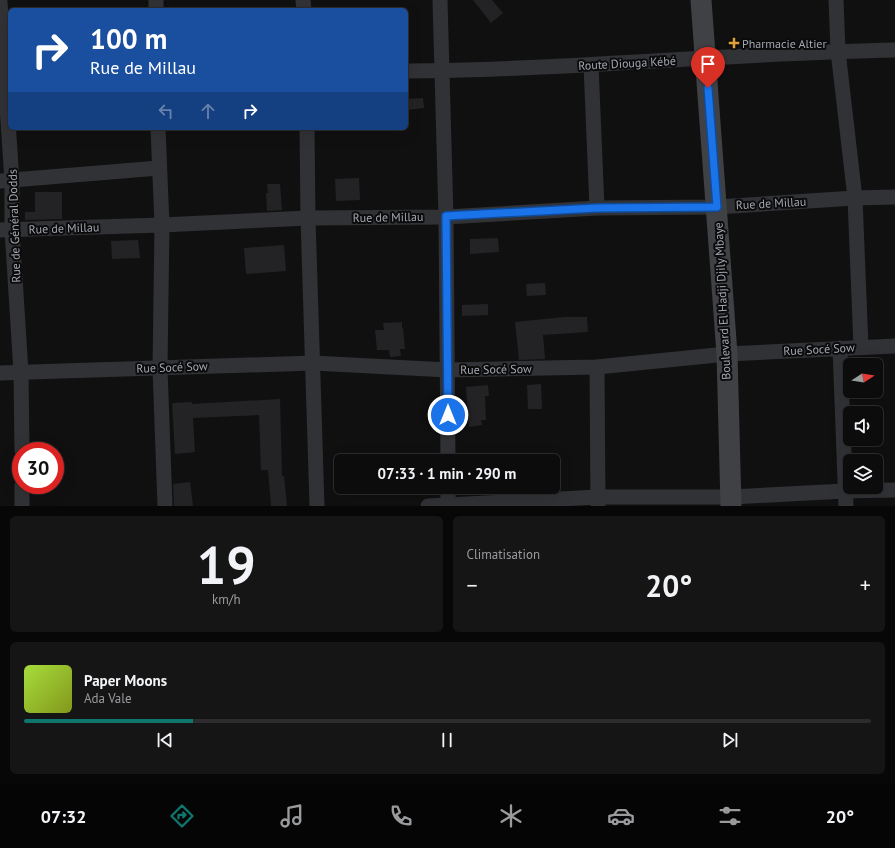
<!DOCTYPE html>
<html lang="fr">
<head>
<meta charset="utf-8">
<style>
  body { margin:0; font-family:"PT Sans",sans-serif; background:#151516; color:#f1f3f6; height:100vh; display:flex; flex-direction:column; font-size:15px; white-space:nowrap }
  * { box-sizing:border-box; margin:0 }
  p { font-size:13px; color:#9a9b9d }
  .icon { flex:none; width:22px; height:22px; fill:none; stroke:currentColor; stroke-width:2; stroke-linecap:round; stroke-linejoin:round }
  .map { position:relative; height:506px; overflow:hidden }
  .panel { display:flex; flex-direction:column; gap:10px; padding:10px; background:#070707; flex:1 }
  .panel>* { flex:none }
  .banner { position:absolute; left:8px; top:8px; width:400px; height:122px; border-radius:6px; box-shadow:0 4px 16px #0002,0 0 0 1px #2c2c2e; background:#1a4fa0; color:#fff; overflow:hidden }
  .needle { width:26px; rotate:78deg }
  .controls { position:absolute; left:843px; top:358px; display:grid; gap:8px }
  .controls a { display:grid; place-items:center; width:40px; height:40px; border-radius:6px; background:#0c0c0d; box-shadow:0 4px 16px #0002,0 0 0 1px #2c2c2e; font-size:20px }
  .speed { position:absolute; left:12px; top:442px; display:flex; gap:8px; font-size:20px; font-weight:700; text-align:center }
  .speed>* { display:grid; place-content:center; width:52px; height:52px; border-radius:50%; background:#0c0c0d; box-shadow:0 4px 16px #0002,0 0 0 1px #2c2c2e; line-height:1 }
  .speed .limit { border:6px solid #d22; background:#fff; color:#111 }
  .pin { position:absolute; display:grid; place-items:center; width:34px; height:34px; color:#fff; margin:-41px -17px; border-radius:50% 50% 50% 0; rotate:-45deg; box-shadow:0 0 4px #0007 }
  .pin .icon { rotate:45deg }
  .me { position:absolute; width:44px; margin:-22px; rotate:0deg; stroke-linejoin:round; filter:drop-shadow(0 0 3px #0008) }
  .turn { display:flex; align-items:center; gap:14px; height:84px; padding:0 16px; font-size:18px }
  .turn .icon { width:52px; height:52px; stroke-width:2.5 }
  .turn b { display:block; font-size:28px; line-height:34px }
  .lanes { display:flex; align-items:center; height:38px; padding:0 16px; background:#0003; justify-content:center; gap:20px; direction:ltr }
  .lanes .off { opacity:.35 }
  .big { font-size:30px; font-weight:700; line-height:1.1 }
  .panel .tile { flex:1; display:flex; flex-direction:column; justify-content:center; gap:6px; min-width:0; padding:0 14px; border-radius:6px; background:#151516 }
  .panel .dial { align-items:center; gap:0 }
  .dial b { font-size:52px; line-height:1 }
  .song { display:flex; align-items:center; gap:12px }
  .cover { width:48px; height:48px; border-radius:6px; background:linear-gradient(135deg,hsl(80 70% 55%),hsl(70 70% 35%)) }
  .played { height:4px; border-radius:2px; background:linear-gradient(90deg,#0f766e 20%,#2c2c2e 20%) }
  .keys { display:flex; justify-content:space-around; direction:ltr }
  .heat { display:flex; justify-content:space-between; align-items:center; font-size:22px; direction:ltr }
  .panel .tiles { flex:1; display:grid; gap:10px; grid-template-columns:1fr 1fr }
  .tile:last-child { grid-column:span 2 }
  .trip { position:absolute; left:334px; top:454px; width:226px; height:40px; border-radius:6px; background:#0c0c0d; box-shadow:0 4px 16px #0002,0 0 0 1px #2c2c2e; font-weight:700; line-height:40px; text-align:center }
  .menu { display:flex; height:64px; justify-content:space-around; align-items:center; background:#050505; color:#9a9b9d }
  .menu .icon { width:28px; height:28px }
  .menu .active { color:#0f766e }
  .menu b { font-size:18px; color:#f1f3f6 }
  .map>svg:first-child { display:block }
  .building { fill:#232325 }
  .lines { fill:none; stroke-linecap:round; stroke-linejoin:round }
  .minor { stroke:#313235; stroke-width:15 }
  .secondary { stroke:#3f4145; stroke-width:21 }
  .route-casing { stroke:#114b97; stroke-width:10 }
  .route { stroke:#1a73e8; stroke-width:7 }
  .poi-dot { fill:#dfa239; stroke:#0b0b0c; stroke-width:1.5 }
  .labels { text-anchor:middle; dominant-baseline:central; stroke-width:4; stroke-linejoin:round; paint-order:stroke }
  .poi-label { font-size:12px; fill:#a2a7b0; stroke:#0b0b0c; text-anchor:start }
  .street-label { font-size:12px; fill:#a2a7b0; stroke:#0b0b0c }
</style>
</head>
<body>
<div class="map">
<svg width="895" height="506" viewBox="0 0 895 506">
  <rect width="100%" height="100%" fill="#101011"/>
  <g class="building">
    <path d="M473,0H492L503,13L491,23Z"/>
    <path d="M423,98L424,108L406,110V99Z"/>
    <path d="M359,178L360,200L336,201L335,179Z"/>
    <path d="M267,184H280L282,210L267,211L266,193H268Z"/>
    <path d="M35,192H62V219L25,220V212H35Z"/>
    <path d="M498,238L499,252L470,254V239Z"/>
    <path d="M138,240L140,258L112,259L111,241Z"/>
    <path d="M284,245L286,271L246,274L244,248Z"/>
    <path d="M545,283L546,295L527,296L526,284Z"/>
    <path d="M488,304V315L462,316V305Z"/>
    <path d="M564,317H587L588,332L543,335L545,359L519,360L515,322Z"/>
    <path d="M402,322V328H403L405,349H400L401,356L390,357L389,350H377L375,330H384L383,323Z"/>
    <path d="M541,384L542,409H528L527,385Z"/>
    <path d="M488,385L489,396H485L486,420H481L482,425L469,427L466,387Z"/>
    <path d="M280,399L282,476H284L287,506H271L268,470H261L259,415L193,418L195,452L175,454L172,403L192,402V404Z"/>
    <path d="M190,482L193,506H174L173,484Z"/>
    <path d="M534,487H545V491H535Z"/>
  </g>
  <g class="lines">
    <g class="minor">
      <path d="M156,0V10"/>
      <path d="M303,0L304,10"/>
      <path d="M440,0L446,217L448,461"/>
      <path d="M836,0L838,51L855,198L861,347"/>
      <path d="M0,2L12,181V230L21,372L22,451"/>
      <path d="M591,65L597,208"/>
      <path d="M406,71C569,70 732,53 895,50"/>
      <path d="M158,128L162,225L160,368L165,506"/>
      <path d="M307,128L308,218L317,506"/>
      <path d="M0,181L159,168"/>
      <path d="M0,230L162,225L308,218L446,217L597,208L717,207L855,198L895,197"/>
      <path d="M840,348L846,506"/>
      <path d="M597,367L598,506"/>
      <path d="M0,373L313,363L448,370L597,367L727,354L895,346"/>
      <path d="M22,485V506"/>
      <path d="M448,487V506"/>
      <path d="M428,506L598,497H731L845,491L895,490"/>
    </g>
    <path class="secondary" d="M701,0L727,354L731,506"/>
  </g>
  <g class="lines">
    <g class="route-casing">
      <path id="route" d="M448,415L446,216L597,208L717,207L708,88"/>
    </g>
    <use href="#route" class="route"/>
  </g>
  <path class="poi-dot" d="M732 37h4v4h4v4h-4v4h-4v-4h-4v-4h4z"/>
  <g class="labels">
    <g class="poi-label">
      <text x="742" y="43">Pharmacie Altier</text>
    </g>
    <g class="street-label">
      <text transform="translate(627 63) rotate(-3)">Route Diouga Kébé</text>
      <text transform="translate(771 203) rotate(-3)">Rue de Millau</text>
      <text transform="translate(388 217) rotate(-1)">Rue de Millau</text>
      <text transform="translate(14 226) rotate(-92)">Rue de Général Dodds</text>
      <text transform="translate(64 228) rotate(-2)">Rue de Millau</text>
      <text transform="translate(722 301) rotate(-93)">Boulevard El Hadji Djily Mbaye</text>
      <text transform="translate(819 349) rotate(-3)">Rue Socé Sow</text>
      <text transform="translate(172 367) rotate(-2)">Rue Socé Sow</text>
      <text transform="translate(496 369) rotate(-1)">Rue Socé Sow</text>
    </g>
  </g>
</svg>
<div class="controls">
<a><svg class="needle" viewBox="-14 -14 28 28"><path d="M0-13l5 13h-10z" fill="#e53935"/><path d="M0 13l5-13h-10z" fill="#9a9b9d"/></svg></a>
<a><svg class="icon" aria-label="sound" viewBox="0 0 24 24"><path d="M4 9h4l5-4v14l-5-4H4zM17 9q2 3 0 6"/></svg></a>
<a><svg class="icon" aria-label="layers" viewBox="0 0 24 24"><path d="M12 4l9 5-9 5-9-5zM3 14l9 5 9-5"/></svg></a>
</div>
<div class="speed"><div class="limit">30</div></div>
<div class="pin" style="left:708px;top:88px;background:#d93025"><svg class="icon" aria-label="arrive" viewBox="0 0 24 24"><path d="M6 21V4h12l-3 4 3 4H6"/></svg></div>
<svg class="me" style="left:448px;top:415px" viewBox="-20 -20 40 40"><circle r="17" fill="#1a73e8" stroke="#fff" stroke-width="3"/><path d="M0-11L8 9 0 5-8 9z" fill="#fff"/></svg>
<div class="trip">07:33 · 1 min · 290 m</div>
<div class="banner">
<div class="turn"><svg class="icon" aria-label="right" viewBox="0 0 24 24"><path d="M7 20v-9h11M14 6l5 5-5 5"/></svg><div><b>100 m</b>Rue de Millau</div></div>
<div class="lanes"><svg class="icon off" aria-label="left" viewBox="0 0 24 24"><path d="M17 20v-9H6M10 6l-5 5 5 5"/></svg><svg class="icon off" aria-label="ahead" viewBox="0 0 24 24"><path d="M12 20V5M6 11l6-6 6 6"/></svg><svg class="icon" aria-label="right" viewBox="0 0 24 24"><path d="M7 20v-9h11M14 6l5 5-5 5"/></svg></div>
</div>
</div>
<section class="panel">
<div class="tiles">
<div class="tile dial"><b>19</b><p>km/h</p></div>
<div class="tile"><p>Climatisation</p>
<div class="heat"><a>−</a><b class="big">20°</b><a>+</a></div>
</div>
<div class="tile">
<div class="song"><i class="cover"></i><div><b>Paper Moons</b><p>Ada Vale</p></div></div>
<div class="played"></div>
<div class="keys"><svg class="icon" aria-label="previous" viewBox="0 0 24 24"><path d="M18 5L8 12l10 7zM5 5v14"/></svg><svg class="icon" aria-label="pause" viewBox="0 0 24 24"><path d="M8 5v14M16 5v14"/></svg><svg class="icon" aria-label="next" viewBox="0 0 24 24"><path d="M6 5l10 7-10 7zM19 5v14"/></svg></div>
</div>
</div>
</section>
<nav class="menu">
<b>07:32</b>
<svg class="icon active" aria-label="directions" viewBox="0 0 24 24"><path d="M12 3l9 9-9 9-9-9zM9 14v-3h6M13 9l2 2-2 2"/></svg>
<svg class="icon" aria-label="music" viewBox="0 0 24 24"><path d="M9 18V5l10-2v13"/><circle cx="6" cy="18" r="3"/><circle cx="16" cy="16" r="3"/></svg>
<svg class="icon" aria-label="phone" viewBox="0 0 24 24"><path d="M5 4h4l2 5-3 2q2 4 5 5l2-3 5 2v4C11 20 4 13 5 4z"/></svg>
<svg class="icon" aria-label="climate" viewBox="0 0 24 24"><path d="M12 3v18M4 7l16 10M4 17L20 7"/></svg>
<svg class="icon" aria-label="car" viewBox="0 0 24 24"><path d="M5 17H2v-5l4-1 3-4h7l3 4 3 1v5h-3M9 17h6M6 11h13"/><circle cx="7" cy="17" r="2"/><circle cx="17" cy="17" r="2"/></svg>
<svg class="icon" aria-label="filters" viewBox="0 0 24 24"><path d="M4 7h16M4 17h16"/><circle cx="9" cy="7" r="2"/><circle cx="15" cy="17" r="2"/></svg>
<b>20°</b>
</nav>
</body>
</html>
